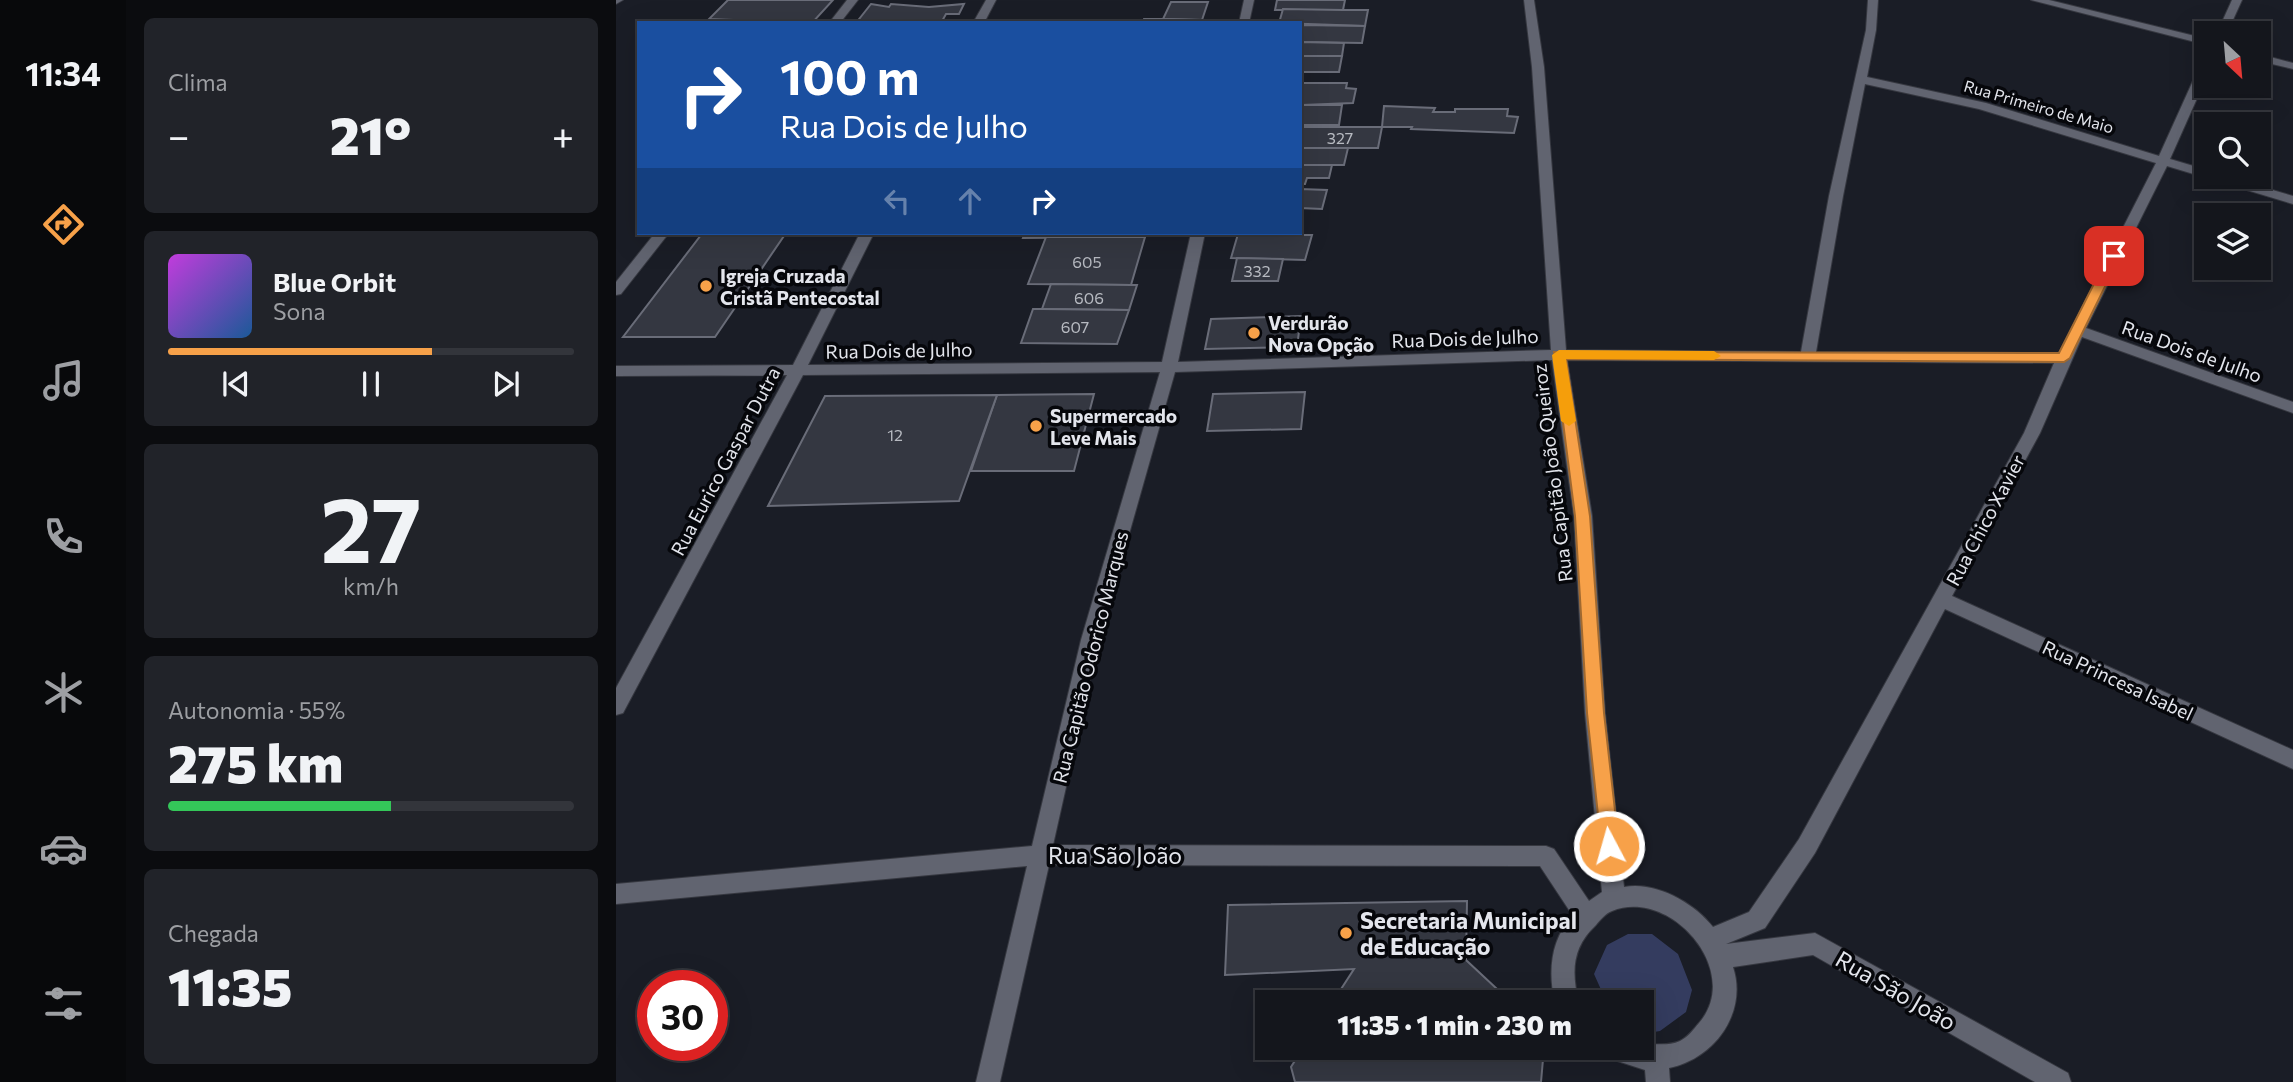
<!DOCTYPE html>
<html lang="pt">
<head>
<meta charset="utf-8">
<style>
  body { margin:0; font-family:Commissioner,sans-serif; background:#212329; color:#f1f3f6; height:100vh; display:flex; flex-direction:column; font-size:26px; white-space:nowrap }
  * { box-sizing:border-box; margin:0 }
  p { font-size:23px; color:#9d9fa3 }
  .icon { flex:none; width:38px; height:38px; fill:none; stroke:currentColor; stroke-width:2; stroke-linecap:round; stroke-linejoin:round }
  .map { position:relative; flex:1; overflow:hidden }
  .drawer { display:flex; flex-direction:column; gap:18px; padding:18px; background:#0b0c0f; width:490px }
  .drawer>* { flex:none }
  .hud { position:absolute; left:21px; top:21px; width:665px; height:214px; border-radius:0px; box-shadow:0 7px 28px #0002,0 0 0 2px #33353b; background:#1a4fa0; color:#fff; overflow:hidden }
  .needle { width:46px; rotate:154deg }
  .tools { position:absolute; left:1578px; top:21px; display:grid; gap:14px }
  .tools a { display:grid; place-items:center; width:77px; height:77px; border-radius:0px; background:#14161c; box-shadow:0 7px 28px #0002,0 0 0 2px #33353b; font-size:35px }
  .speed { position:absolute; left:21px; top:970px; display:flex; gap:14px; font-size:35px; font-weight:700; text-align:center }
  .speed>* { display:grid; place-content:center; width:91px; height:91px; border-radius:50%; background:#14161c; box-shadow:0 7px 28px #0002,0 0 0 2px #33353b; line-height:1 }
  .speed .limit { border:10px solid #d22; background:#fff; color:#111 }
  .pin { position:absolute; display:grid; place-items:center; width:60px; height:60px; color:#fff; margin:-30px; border-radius:14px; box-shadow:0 4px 10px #0006 }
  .me { position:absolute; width:77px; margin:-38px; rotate:354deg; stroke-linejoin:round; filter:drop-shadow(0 0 5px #0008) }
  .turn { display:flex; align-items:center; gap:24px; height:147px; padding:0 28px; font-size:32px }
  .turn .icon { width:91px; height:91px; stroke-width:2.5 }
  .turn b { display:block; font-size:49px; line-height:60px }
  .lanes { display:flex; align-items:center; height:66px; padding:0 28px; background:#0003; justify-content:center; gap:35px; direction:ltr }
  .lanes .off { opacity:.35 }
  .big { font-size:52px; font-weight:800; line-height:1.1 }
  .drawer .card { flex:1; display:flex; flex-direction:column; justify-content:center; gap:10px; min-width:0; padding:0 24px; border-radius:10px; background:#212329 }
  .drawer .dial { align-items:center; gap:0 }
  .dial b { font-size:91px; line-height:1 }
  .song { display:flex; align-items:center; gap:21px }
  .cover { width:84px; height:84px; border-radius:10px; background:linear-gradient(135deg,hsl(290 70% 55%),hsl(210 70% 35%)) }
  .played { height:7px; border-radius:4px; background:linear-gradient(90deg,#f7a149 65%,#33353b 65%) }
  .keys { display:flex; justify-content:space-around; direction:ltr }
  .heat { display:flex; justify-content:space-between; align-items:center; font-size:38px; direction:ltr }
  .charge { height:10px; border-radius:5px; background:linear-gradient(90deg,#34c759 55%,#33353b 0) }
  .trip { position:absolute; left:639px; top:990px; width:399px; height:70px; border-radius:0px; background:#14161c; box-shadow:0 7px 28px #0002,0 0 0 2px #33353b; font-weight:800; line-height:70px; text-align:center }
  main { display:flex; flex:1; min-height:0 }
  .tab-bar { display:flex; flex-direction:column; width:126px; justify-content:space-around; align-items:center; background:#08090b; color:#9d9fa3 }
  .tab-bar .icon { width:49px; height:49px }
  .tab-bar .current { color:#f7a149 }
  .tab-bar b { font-size:32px; color:#f1f3f6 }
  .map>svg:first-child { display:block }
  .green { fill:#343c5f }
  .building { fill:#343741; stroke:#696c78; stroke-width:2 }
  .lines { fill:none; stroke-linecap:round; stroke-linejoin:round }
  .street-casing { stroke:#363840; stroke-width:2 }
  .street { fill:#616470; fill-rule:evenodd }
  .route { fill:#f7a149; stroke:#a1692f; stroke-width:2 }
  .slow { fill:#f59e0b }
  .poi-dot { fill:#f7a149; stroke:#06070b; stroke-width:2.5 }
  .labels { text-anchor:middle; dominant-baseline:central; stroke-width:7; stroke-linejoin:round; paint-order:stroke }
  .far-street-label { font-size:16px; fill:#e3e5ec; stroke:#06070b }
  .number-label { font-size:16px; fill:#b7bac1 }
  .poi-label { font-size:19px; font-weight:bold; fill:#e3e5ec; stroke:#06070b; text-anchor:start }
  .street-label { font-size:19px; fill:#e3e5ec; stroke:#06070b }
  .near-street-label { font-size:23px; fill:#e3e5ec; stroke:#06070b }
  .near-poi-label { font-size:23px; font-weight:bold; fill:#e3e5ec; stroke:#06070b; text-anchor:start }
</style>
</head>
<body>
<main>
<nav class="tab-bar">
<b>11:34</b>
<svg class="icon current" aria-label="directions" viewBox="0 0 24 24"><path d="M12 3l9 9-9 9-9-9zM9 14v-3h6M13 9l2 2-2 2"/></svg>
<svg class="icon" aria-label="music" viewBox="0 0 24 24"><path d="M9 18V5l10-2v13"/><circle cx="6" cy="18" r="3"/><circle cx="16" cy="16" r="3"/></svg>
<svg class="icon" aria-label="phone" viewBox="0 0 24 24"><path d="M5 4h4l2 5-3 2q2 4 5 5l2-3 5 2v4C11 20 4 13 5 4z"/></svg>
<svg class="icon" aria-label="climate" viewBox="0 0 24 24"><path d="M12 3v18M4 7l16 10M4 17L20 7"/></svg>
<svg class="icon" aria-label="car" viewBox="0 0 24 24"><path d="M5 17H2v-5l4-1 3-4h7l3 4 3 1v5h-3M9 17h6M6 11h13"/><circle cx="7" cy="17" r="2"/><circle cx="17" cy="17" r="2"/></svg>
<svg class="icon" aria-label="filters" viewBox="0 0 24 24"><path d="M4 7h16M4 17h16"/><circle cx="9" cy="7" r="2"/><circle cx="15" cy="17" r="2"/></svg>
</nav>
<section class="drawer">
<div class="card"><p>Clima</p>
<div class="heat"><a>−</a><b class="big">21°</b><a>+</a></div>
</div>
<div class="card">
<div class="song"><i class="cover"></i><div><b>Blue Orbit</b><p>Sona</p></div></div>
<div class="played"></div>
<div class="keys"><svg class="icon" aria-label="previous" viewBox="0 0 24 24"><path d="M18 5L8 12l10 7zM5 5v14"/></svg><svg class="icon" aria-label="pause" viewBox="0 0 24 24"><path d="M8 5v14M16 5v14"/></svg><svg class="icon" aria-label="next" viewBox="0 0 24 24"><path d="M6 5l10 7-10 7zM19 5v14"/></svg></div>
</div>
<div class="card dial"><b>27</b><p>km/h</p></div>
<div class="card"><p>Autonomia · 55%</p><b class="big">275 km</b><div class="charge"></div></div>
<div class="card"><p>Chegada</p><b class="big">11:35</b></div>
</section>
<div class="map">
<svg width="1677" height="1082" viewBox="0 0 1677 1082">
  <rect width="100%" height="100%" fill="#1a1d26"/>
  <path class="green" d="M1012,934H1036L1062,954L1076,990L1070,1012L1044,1031L1026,1034V1003H991L978,974L991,945Z"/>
  <g class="building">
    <path d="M112,0H217L196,23L93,19Z"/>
    <path d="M661,0H729L727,10H659Z"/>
    <path d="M555,2H592L586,20L547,19Z"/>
    <path d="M255,4L273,7L275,4L313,7L348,4L343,14H330L325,23H240Z"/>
    <path d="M667,9L727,10H752L749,26L663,23Z"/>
    <path d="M528,19H547L586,20L585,23H526Z"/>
    <path d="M684,25L749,26L746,43L684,42Z"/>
    <path d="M684,42L728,43L726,56H684Z"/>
    <path d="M684,56H726L723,72H684Z"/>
    <path d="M684,83H731L730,88L740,89L737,103L686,105Z"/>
    <path d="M684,105H726L723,125H684Z"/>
    <path d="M768,106L819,108L817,112H839V109H892L891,116L902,117L898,133L795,129L796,127H766Z"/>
    <path d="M684,127H766L762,148H684Z"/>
    <path d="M684,148H732L728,165H684Z"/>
    <path d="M684,165H716L713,178H691L689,184H684Z"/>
    <path d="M684,189L711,190L706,209L684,208Z"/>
    <path d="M68,233H170L99,337H7L85,235H66Z"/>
    <path d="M409,233H530L529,237L407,238Z"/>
    <path d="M622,234L681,235H696L689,260L615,258Z"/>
    <path d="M430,237H529L515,285L412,284Z"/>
    <path d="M621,258L667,259L662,281H616Z"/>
    <path d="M435,284L515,285H521L513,310L426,309Z"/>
    <path d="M417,309H426L513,310L501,344L405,343Z"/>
    <path d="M685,316L681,347L589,349L595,319Z"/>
    <path d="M689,392L685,429L591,431L597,394Z"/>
    <path d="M478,394L458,471H355L381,395Z"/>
    <path d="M381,395L343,501L152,506L209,396Z"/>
    <path d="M851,901L850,960L896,1003H716L738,969L609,975L612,905Z"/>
    <path d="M687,1048H928L925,1082H679L675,1067Z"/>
  </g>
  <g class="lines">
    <g class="street-casing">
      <g id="street">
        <path d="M0,0H7L0,4Z"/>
        <path d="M231,0H242L224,23H213Z"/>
        <path d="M370,0H380L368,23H357Z"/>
        <path d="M628,0H638L633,23H623Z"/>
        <path d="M908,0H918L928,67L950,350L1185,352L1213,196L1250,30L1252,0H1262L1260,30L1251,77L1370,103L1543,156L1585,63L1591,60V76L1554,159L1591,170V177H1612L1677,196V204L1551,166L1470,328L1677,402V413L1466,337L1424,433L1336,596L1677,750V769L1329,609L1199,853L1149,928L1110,944L1199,933L1452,1073L1455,1082H1419L1197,955L1117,967C1132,1013 1098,1059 1053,1068L1054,1082H1030L1029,1070L986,1056L982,1048C998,1048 1016,1049 1027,1046C1039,1042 1052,1047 1064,1041C1072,1037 1077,1030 1083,1023C1128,971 1054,887 996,911C990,913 984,920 980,925C956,947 955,972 963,1003H939C932,973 934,939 957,916L924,866L433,865L384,1082H360L411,866L0,904V884L416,846L465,640L544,372L187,375L7,713L0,715V688L171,375L0,376V366L177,365L244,233H258L192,365L546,362L575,233H589L562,362L935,350L916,67ZM1249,84L1363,109L1540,163L1443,353L1200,352L1227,196ZM936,360L958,516L969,713L986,892L973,901L938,849L930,846L437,845L483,640L559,372ZM951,360L1438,363L1408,433L1183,839L1133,912L1097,927C1078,903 1040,881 1008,887L989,713L976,516Z"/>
        <path d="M1415,0H1433L1591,39V45Z"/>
        <path d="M1616,0H1626L1611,33H1601Z"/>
        <path d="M1643,54L1677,63V69L1643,61Z"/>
        <path d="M39,233H53L5,294L0,295V282Z"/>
      </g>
    </g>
    <use href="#street" class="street"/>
  </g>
  <path class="route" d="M1498,252L1504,256L1454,358L1448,362L950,359L974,516L988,713L1003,846L1000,852L993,855L986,852L971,713L959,516L938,352L1443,353L1492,256Z"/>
  <path class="slow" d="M943,350L1098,351L1105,356L1098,360L950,359L960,421L953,426L945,421L936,355Z"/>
  <g class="poi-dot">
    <circle cx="90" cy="286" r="7"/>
    <circle cx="638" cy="333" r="7"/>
    <circle cx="420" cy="426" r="7"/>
    <circle cx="730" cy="933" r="7"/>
  </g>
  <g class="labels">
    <g class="far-street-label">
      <text transform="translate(1423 106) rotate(16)">Rua Primeiro de Maio</text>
    </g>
    <g class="number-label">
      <text x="724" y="137">327</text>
      <text x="471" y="261">605</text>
      <text x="641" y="270">332</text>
      <text x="473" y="297">606</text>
      <text x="459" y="326">607</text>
      <text x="279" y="434">12</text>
    </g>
    <g class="poi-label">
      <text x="104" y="275">Igreja Cruzada<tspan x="104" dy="22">Cristã Pentecostal</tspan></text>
      <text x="652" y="322">Verdurão<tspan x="652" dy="22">Nova Opção</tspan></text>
      <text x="434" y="415">Supermercado<tspan x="434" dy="22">Leve Mais</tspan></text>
    </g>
    <g class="street-label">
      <text transform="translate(849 338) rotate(-2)">Rua Dois de Julho</text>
      <text transform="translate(283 350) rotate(-1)">Rua Dois de Julho</text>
      <text transform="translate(1576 351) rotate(20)">Rua Dois de Julho</text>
      <text transform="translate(109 461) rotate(-62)">Rua Eurico Gaspar Dutra</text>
      <text transform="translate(936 473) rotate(-97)">Rua Capitão João Queiroz</text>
      <text transform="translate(1369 520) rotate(-62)">Rua Chico Xavier</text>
      <text transform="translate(474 657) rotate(-76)">Rua Capitão Odorico Marques</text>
      <text transform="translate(1502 680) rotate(25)">Rua Princesa Isabel</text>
    </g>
    <g class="near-street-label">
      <text x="499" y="855">Rua São João</text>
      <text transform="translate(1280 990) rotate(30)">Rua São João</text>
    </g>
    <g class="near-poi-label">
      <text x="744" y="920">Secretaria Municipal<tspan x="744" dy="26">de Educação</tspan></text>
    </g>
  </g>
</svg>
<div class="tools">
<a><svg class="needle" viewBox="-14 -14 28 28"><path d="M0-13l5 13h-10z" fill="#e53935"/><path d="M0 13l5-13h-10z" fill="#9d9fa3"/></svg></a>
<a><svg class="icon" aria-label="search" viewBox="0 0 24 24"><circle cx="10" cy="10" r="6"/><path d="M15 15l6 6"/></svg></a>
<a><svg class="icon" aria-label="layers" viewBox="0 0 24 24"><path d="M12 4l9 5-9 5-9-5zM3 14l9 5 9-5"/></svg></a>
</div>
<div class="speed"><div class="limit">30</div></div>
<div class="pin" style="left:1498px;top:256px;background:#d93025"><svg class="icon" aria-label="arrive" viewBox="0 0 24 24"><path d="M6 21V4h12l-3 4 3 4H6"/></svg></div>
<svg class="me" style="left:993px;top:846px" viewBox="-20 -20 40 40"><circle r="17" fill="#f7a149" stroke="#fff" stroke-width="3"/><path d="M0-11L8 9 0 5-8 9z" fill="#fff"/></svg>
<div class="trip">11:35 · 1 min · 230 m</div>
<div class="hud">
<div class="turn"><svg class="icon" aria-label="right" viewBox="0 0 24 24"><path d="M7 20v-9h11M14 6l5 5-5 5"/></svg><div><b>100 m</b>Rua Dois de Julho</div></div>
<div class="lanes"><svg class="icon off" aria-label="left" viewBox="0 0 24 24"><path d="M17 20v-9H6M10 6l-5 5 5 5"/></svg><svg class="icon off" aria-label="ahead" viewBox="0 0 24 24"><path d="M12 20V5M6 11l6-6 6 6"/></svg><svg class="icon" aria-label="right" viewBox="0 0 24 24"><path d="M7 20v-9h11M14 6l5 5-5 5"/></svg></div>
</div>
</div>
</main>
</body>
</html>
